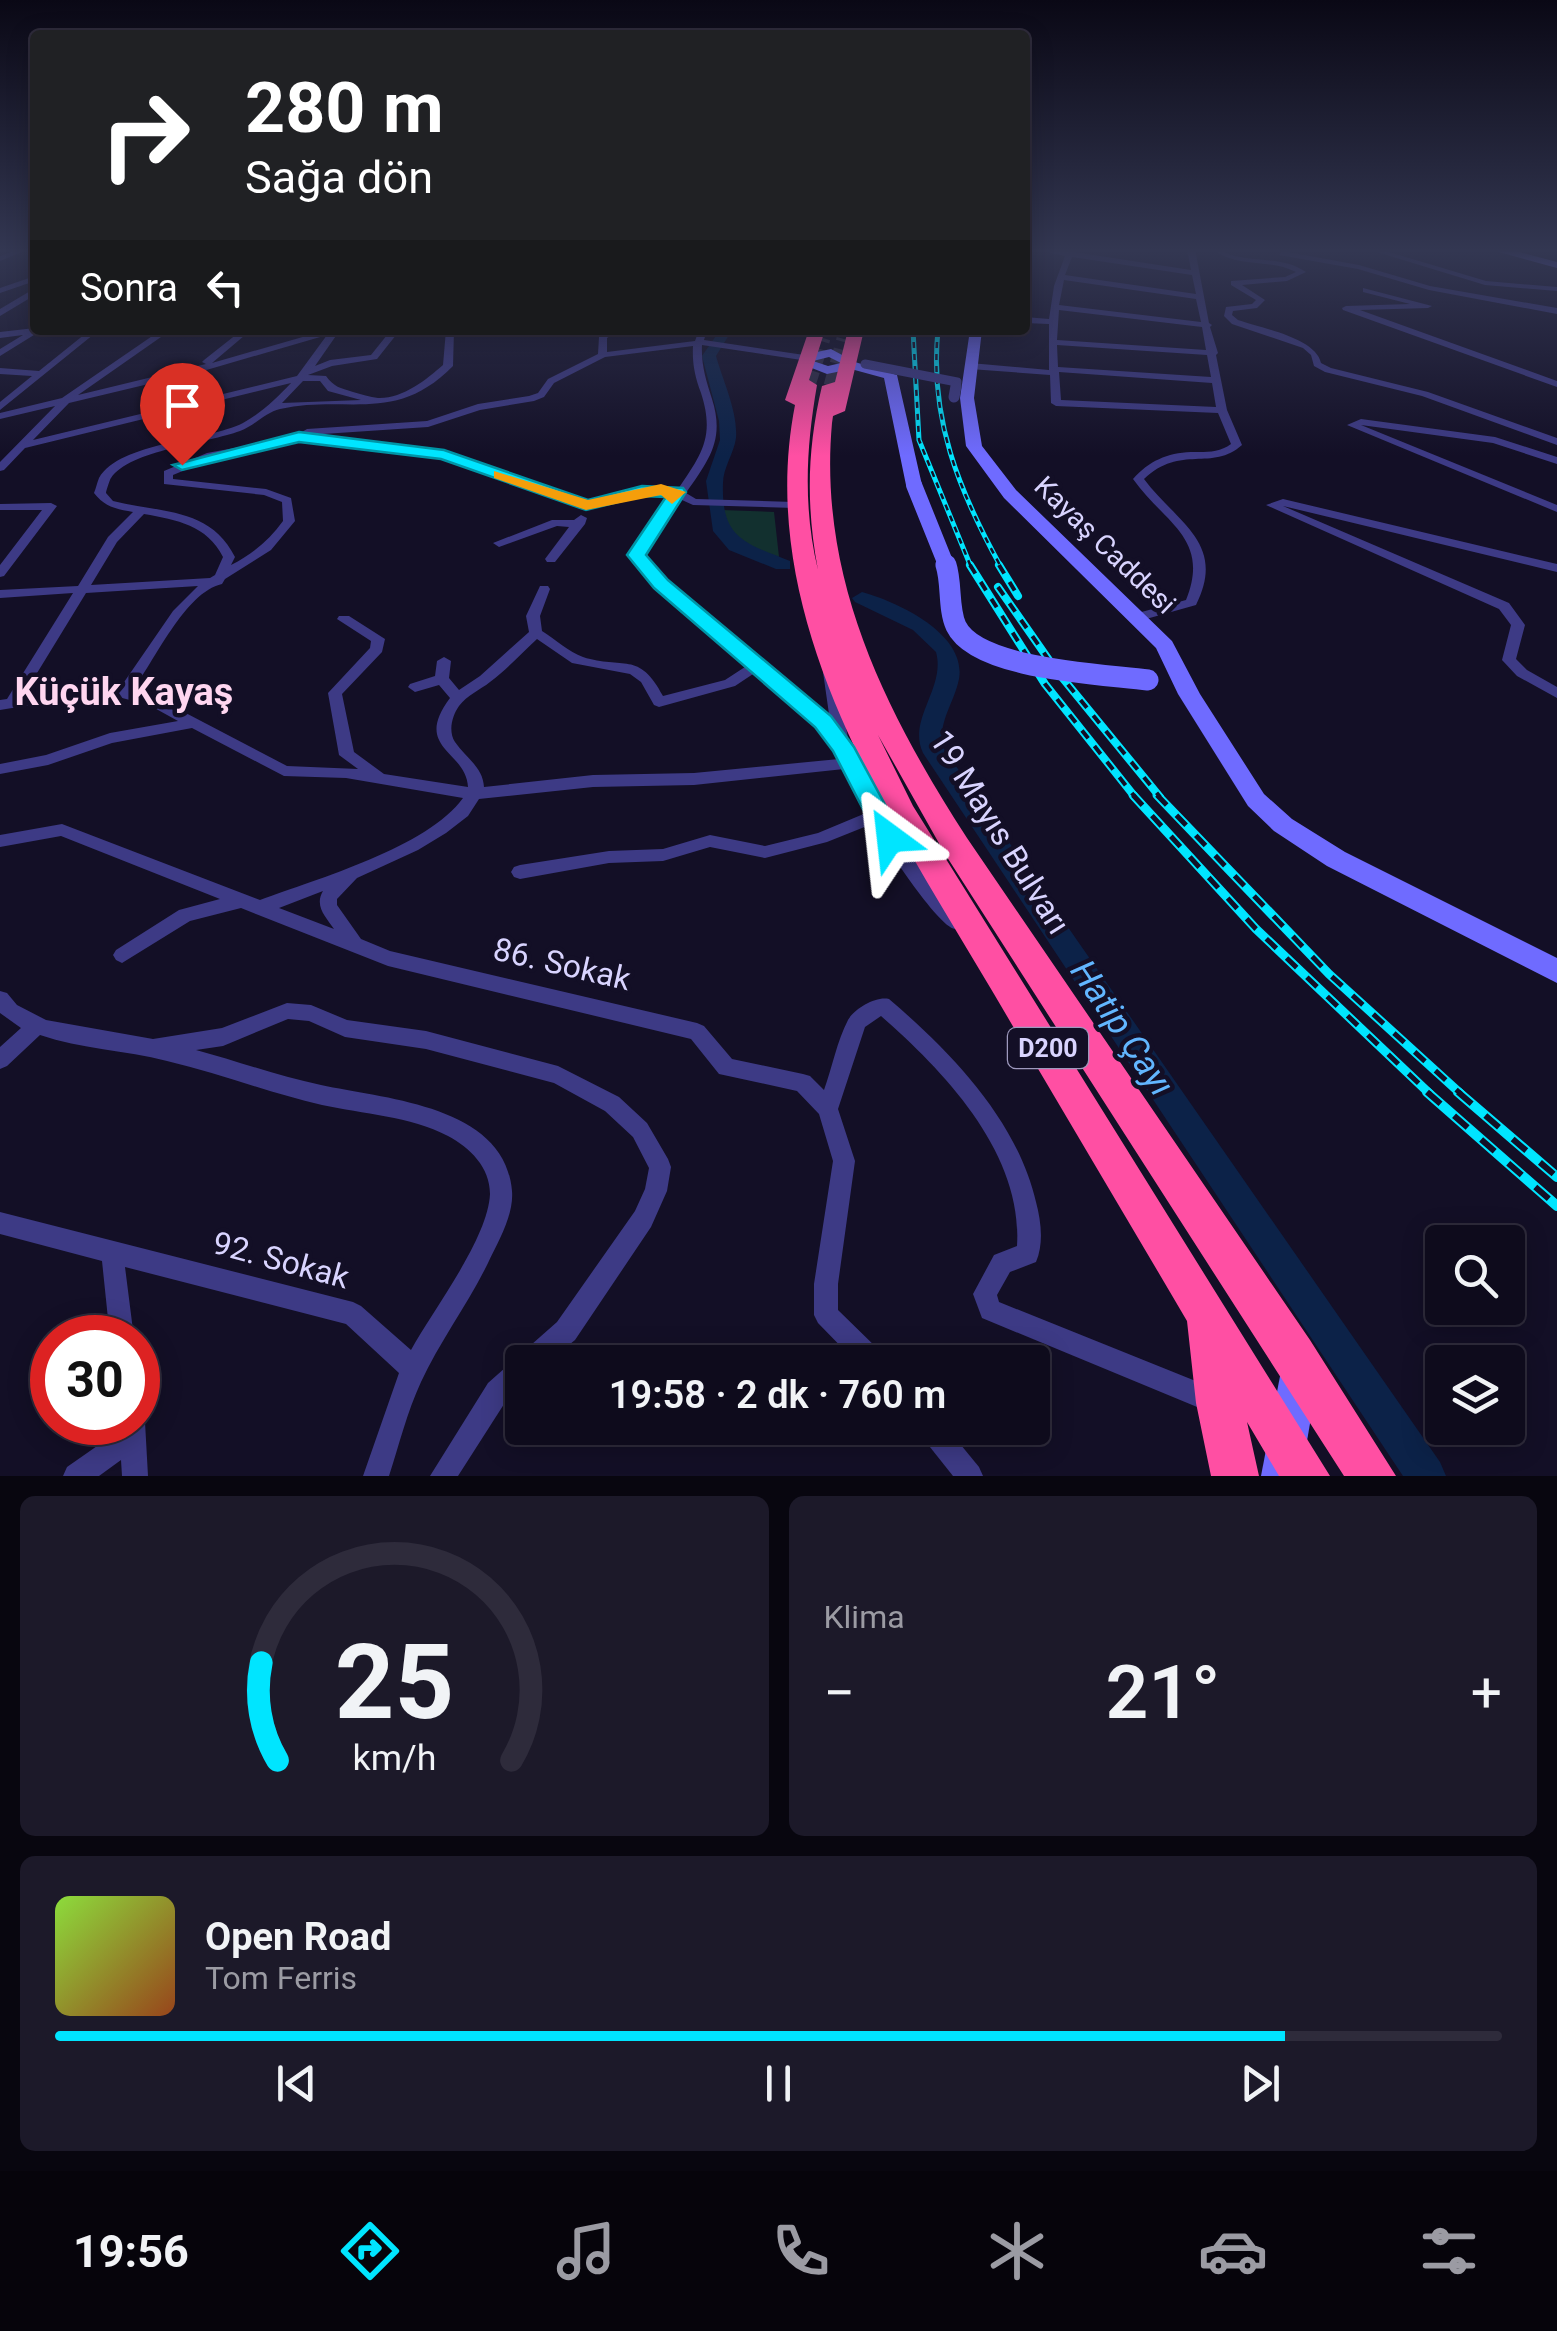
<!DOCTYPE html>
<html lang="tr">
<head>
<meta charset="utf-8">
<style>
  body { margin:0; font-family:Roboto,sans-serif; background:#1c1929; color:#f1f3f6; height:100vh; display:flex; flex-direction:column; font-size:38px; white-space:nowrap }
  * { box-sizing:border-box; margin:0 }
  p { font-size:32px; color:#9b9ba3 }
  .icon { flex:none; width:55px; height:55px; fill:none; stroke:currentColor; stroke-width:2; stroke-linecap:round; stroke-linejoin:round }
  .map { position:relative; height:1476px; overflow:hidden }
  .details { display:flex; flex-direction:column; gap:20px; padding:20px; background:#08060f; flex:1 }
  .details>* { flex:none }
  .guide { position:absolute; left:30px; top:30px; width:1000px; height:305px; border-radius:10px; box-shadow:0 5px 25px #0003,0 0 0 2px #2e2b3b; background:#202124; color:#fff; overflow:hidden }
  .tools { position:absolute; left:1425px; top:1225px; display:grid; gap:20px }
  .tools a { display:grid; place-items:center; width:100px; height:100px; border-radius:10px; background:#0e0b1c; box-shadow:0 5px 25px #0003,0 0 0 2px #2e2b3b; font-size:50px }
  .speed { position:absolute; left:30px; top:1315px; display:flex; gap:20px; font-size:50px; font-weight:700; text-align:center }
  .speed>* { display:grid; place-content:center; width:130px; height:130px; border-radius:50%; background:#0e0b1c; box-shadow:0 5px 25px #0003,0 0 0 2px #2e2b3b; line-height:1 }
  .speed .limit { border:15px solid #d22; background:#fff; color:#111 }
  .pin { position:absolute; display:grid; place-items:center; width:85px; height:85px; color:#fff; margin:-102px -42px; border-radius:50% 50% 50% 0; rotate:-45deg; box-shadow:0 0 10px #0007 }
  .pin .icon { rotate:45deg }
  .me { position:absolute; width:110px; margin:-55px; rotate:330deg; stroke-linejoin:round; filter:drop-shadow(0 0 8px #0008) }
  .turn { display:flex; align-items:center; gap:35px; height:210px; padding:0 50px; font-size:45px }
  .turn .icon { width:130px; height:130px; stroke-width:2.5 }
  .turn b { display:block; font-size:70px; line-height:85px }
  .then { display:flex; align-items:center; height:95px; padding:0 50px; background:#0003; gap:20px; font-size:38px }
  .big { font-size:75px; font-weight:600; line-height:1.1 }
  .details .card { flex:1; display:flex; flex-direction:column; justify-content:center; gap:15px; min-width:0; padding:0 35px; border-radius:15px; background:#1c1929 }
  .details .dial { align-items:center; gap:0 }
  .dial svg { height:260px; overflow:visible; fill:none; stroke:#2e2b3b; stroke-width:7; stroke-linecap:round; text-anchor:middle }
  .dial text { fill:#f1f3f6; stroke:none }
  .song { display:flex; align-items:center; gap:30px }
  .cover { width:120px; height:120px; border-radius:15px; background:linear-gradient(135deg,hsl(90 70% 55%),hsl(20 70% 35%)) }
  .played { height:10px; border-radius:5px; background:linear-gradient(90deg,#00e5ff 85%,#2e2b3b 85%) }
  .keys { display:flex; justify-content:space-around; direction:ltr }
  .heat { display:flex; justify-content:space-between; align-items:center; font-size:55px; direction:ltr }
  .details .tiles { flex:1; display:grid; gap:20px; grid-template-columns:1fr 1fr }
  .card:last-child { grid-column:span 2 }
  .trip { position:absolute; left:505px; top:1345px; width:545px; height:100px; border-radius:10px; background:#0e0b1c; box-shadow:0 5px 25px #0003,0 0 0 2px #2e2b3b; font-weight:600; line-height:100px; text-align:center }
  .menu { display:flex; height:160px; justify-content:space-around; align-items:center; background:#06040b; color:#9b9ba3 }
  .menu .icon { width:70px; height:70px }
  .menu .on { color:#00e5ff }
  .menu b { font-size:45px; color:#f1f3f6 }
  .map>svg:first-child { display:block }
  .green { fill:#12302f }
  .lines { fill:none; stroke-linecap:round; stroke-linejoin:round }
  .river { fill:#0c2248; fill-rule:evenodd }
  .highway-tunnel { stroke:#312d47; stroke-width:15; stroke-dasharray:15 8; stroke-linecap:butt }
  .street { fill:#3d3a85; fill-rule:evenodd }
  .secondary { fill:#6f6bff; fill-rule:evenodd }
  .highway { fill:#ff4fa3; fill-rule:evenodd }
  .rail-far3-casing { stroke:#00e5ff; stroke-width:5 }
  .rail-far2-casing { stroke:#00e5ff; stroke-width:8 }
  .rail-far1-casing { stroke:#00e5ff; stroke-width:9 }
  .rail-casing { stroke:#00e5ff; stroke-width:10 }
  .rail-far3 { stroke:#130f26; stroke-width:2.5; stroke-dasharray:6; stroke-linecap:butt }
  .rail-far2 { stroke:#130f26; stroke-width:4; stroke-dasharray:10; stroke-linecap:butt }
  .rail-far1 { stroke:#130f26; stroke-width:5; stroke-dasharray:14; stroke-linecap:butt }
  .rail { stroke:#130f26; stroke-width:6; stroke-dasharray:18; stroke-linecap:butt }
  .street-bridge-far1 { stroke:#3d3a85; stroke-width:9 }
  .street-bridge { stroke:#3d3a85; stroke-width:11 }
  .secondary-bridge-far1 { stroke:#6f6bff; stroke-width:16 }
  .secondary-bridge { stroke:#6f6bff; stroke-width:21 }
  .route { fill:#00e5ff; stroke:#0095a6; stroke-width:2.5 }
  .slow { fill:#f59e0b }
  .labels { text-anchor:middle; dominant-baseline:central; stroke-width:9; stroke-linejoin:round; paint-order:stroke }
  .shield { fill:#130f26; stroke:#9e99be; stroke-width:2.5 }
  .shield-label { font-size:25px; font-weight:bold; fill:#d9d4ff }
  .street-label { font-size:28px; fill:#d9d4ff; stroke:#130f26 }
  .near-street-label { font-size:32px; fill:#d9d4ff; stroke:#130f26 }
  .near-water-label { font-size:35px; font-style:italic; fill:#62b6ff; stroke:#130f26 }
  .district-label { font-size:38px; font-weight:bold; fill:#ffd6f0; stroke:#130f26 }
</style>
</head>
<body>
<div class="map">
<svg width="1557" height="1476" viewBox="0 0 1557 1476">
  <rect width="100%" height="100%" fill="#130f26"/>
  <path class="green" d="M721,510L774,512L779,557C748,547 728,544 721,510Z"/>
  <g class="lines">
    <g class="river">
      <path d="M720,330H732L716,356C723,381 738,412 736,438C734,453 723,468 723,483C721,539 745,543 790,561V569H776L729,550L713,531L706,481L720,440L719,421L702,356Z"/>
      <path d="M862,592C898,602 967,634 959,679C954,703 939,720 942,746L1440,1462L1446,1476H1403L923,753C907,719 946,688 936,652L913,630L855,602L852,598Z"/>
    </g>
    <g class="highway-tunnel">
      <path d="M808,385L823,338"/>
      <path d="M831,386L844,339"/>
    </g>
    <g class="street">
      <path d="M18,249H29L0,261V256Z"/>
      <path d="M1033,249L1067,251L1075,249L1074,252L1191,270L1187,249H1195L1209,323L1212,325L1210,327L1218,353L1216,355L1227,410L1242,445C1212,472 1181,444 1144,479C1177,523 1227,543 1196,605L1139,621L1132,617L1134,614L1186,600C1211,538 1164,523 1133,479C1149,461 1167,453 1191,452C1206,452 1219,453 1231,444L1218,413L1056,406L1051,403L1050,375L970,369L965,366L970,363L1049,370V324L1025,323V317L1049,319L1054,286L1065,256ZM1072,257L1192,275L1196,294L1065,275ZM1064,280L1196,299L1201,322L1059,305ZM1059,310L1202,327L1206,350L1057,340ZM1057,345L1207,355L1211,377L1058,367ZM1059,372L1212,383L1216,407L1061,400Z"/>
      <path d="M1213,249C1222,249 1226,254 1235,256C1260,262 1285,257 1306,272L1287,281L1242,285L1265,300L1257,308L1233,311L1232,315L1238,320C1261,328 1316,338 1321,363L1331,368L1428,392L1557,438V445L1422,396L1325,372L1314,366L1311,355L1303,348L1232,324L1224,316L1226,307L1252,304L1256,300L1231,285V281L1285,277L1296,272C1269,258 1237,269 1213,249Z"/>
      <path d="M1367,249H1379L1486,281L1557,287V291L1485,285Z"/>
      <path d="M1282,251L1359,265L1430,286L1557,308V314L1429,290L1358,269L1279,255Z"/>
      <path d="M35,276V281L0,293V288Z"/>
      <path d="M1363,288L1432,306L1428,308L1360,310L1557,381V387L1343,310L1342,308L1346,306L1410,304L1363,292Z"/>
      <path d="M32,290H35V295L0,316V309Z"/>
      <path d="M35,328L42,330L0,356V349L23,335L0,338V332Z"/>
      <path d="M90,330H99L0,410V402L32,376L0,374V368L39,371Z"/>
      <path d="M161,330H171L78,395L206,364L202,362L204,360L242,330H251L212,363L327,330H340L315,366L330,360L371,355L391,330H400L377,359L332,366L308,375L326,376C334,387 340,388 353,392C361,394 370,397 378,398C402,399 426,380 443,365L446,330H454L453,366C395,425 347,394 280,409C266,412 254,426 240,431C208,443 130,450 111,478C110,479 106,491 106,493L113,501C160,513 210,507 235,557L231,565C253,554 269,540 283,521L282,502L264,495L164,484V471L207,453L305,435L302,432L307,429L427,421L478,404L529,396L538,393L548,379L598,354L599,337L608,330H618L607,338V352L695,341L699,330H707L704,340L811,356L813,358L808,361L702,345C701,365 706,380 712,399C725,440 709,460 686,493L696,499L794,502L800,505L794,508L693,505L682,500L642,555L665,581L759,660L764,661L765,665L830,721L823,672L825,669H835L848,738L844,742L899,840L929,880L962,917L965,922L962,927C960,928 957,929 955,929C938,927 883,842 872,824L827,842L765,858L710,847L663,861L609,863L520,879L514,877L511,872L514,867L520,865L609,851L663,849L710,835L765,846L818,833L866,813L844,769L694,785L593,787L479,799L468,816L446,833L418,850L357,878L337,899V905L361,939L390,951L697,1023L704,1026L732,1059L803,1074L810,1076L824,1090C832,1068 837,1041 848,1020C855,1008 876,996 889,999C951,1052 1017,1120 1036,1202C1041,1221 1044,1243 1036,1262L1010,1272L997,1295L999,1302L1223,1392L1227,1401L1223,1410L1214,1414L982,1318L973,1294L994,1255L1017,1246C1023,1154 946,1073 881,1016L865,1027L838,1109L855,1161L838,1284V1310L882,1353L885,1362H856L818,1323L814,1315V1284L833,1161L819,1114L797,1091L719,1074L691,1039L388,966L241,908L190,921L122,963L116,960L113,955L116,950L179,910L220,899L61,836L0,847V835L62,824L260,900C317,879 428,847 463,798L346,778L284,776L192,728L112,743L48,765L0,774V764L46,755L110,733L178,721L149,705L103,693L0,710V700L7,699L73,593L0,598V590L78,586L108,537L133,512C116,509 105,507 94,493C96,488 97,483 99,478C120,442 207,441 243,423C261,413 277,398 291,383L25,448L4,470L0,471V462L55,406L0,419V413L62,398ZM327,335L297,376L33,440L69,403L203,371ZM693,346C692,363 695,377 701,393C715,436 702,454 678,489L661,486L588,501L443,451L308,435L428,427L480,410L534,401L544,397L554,383L605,357ZM303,381H320L328,391L361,400L282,403ZM299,440L441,457L587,508L661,492L674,495L630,555L657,587L748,665L725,680L663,696C639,650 623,670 583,657C569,652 555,639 542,631L540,616L550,589L548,586H540L526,616L529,632L480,676L459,690L449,678L451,661L444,657L437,661L435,676L410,684L408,687L415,692L439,685L450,698C412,749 466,750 468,787L384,774L354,752L342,694L382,652L385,639L349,616H339L337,619L371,641L370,648L328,693L339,755L358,769L287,766L159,699L132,691C154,662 185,592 222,584L225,579L271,550L295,521L291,498L266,489L173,479V475L214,458ZM144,514C177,520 207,525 223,557L215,575L210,578L91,585L117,542ZM198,586L173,611L120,688L103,683L23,696L86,593ZM537,639L572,663L630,674L641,682L654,705L659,707L735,686L756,672L818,725L839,759L694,773L593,775L484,787C483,767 466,758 455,742C448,731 452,716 459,706C467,695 480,690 490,682C507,669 521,654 537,639ZM323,891C314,906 326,917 334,929L279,908Z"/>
      <path d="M1361,419L1495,437L1557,457V464L1493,443L1361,425L1557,505V512L1347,425Z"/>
      <path d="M1283,499L1557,564V572L1283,506L1509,603L1525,625L1516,659L1527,670L1557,687V698L1517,676L1502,660L1511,625L1499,609L1266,505Z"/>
      <path d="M51,503L57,506L4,576L0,577V565L42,510H0V504Z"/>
      <path d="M581,515L587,518L585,524L555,562H547L545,559L569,527L557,526L499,547L493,543L552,520H574Z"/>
      <path d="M0,991L7,993L17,1005L46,1020L153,1039L222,1028L287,1003L311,1005L347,1020L426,1031L558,1066L619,1097L647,1123L668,1159L671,1167L667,1191L651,1227L575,1340L548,1362H522V1385L506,1401L458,1476H430L488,1383L557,1322L635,1211L645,1189L649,1168L633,1137L605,1111L554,1083L426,1049L345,1037L309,1021L288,1019L223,1046L196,1050C237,1061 278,1076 321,1085C385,1099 505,1105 512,1191C514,1215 498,1242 488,1263C468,1304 440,1341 421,1382C407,1412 399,1445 389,1476H363L399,1373L346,1324L125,1267L134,1338H110L102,1261L0,1234V1212L353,1302L361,1306L411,1350C433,1310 488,1239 490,1194C490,1167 470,1148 448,1136C410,1116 363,1114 322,1105C269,1093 219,1073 167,1061C125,1050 81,1049 40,1035L7,1066L0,1069V1047L21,1028L0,1013Z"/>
      <path d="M138,1411L141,1413L145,1422L148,1476H122L121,1460L99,1476H63L67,1467L120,1430L119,1422H138Z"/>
      <path d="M918,1428H947L979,1467L983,1476H953L922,1437Z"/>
    </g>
    <g class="secondary">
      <path d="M1488,249H1508L1557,262V268Z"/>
      <path d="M970,330H982L974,398L982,446L1016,490L1172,641L1200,694L1264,794L1292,819L1345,852L1557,958V983L1327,866L1274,831L1248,806L1178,694L1156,648L1004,498L966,446L960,398Z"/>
      <path d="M831,349L855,362L897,375L922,485L920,489L914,490L906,485L884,378L851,369L827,374L799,363L803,355ZM829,357L841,363L828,366L813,361Z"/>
      <path d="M1300,1352L1313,1358L1319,1371L1301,1476H1261L1281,1371L1287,1358Z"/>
    </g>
    <path class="highway" d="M809,330H825L809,380L817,385C806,448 803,508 818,570C806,507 807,449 822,386L835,382L848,330H864L845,411L833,416L832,423C818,578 885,711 967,838L1310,1340L1396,1476H1344L945,854L878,735L913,806L1330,1476H1279L1247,1422L1259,1476H1211L1196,1403L1187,1321C1123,1212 1058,1103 994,994C890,818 753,620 795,405L785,400Z"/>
    <g class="rail-far3-casing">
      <g id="rail-far3">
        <path d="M913,330L919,440L971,567"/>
        <path d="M938,330C929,418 959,491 1001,567"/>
      </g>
    </g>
    <g class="rail-far2-casing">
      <g id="rail-far2">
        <path d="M970,565L1045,684L1135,797"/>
        <path d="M999,565L1018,596"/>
        <path d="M998,587L1056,670L1160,797"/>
      </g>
    </g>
    <g class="rail-far1-casing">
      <g id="rail-far1">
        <path d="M1133,795L1256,929L1430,1094"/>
        <path d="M1157,795L1329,974L1461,1094"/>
      </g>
    </g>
    <g class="rail-casing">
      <g id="rail">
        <path d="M1427,1092L1557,1206"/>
        <path d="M1458,1092L1557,1177"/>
      </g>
    </g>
    <use href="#rail-far3" class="rail-far3"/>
    <use href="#rail-far2" class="rail-far2"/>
    <use href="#rail-far1" class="rail-far1"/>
    <use href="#rail" class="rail"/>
    <path class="street-bridge-far1" d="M865,364L957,382L956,389"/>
    <path class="street-bridge" d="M954,397L956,386"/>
    <path class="secondary-bridge-far1" d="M914,485L947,567"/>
    <path class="secondary-bridge" d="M946,565C952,583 948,609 956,626C977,670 1104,674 1148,680"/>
  </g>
  <linearGradient id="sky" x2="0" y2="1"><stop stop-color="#0a0815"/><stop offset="0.55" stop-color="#333752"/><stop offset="1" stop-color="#333752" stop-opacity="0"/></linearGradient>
  <rect width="1557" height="456" fill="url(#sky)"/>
  <path class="route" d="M299,432L444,450L588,500L642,486L683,488L686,492L646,555L668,580L831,716L854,747L903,838L899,844H881L833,751L815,727L654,588L627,555L666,497L642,496L586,510L441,459L299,442L182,470L173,465Z"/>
  <path class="slow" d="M494,471L588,500L661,484L686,492L672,504L661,495L586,510L494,478Z"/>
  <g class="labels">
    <rect class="shield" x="1008" y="1028" width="80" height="40" rx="8"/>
    <g class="shield-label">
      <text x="1048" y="1048">D200</text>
    </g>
    <g class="street-label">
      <text transform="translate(1105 545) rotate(44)">Kayaş Caddesi</text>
    </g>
    <g class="near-street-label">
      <text transform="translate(1000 832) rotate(58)">19 Mayıs Bulvarı</text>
      <text transform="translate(562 964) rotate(13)">86. Sokak</text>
      <text transform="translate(281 1260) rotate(15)">92. Sokak</text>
    </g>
    <g class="near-water-label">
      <text transform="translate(1122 1028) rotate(56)">Hatip Çayı</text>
    </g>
    <g class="district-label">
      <text x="124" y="692">Küçük Kayaş</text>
    </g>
  </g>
</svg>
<div class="tools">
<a><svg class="icon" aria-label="search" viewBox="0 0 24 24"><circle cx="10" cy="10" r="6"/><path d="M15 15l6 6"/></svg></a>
<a><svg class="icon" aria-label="layers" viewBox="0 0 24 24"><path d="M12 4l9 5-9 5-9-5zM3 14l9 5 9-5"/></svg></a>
</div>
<div class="speed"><div class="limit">30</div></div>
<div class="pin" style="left:182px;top:465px;background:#d93025"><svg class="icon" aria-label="arrive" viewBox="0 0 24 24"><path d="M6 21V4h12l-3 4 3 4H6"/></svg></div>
<svg class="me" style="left:890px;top:838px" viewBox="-20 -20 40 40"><path d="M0-17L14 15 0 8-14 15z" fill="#00e5ff" stroke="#fff" stroke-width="4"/></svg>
<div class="trip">19:58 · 2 dk · 760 m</div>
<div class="guide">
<div class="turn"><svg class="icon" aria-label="right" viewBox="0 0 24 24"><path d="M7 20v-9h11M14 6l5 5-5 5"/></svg><div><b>280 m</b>Sağa dön</div></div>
<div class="then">Sonra<svg class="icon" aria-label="left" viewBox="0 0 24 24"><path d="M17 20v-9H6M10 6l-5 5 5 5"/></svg></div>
</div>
</div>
<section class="details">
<div class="tiles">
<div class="card dial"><svg viewBox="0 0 100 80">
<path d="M14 69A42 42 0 1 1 86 69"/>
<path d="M14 69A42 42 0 0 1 9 39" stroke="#00e5ff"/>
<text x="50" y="56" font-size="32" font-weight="700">25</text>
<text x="50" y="72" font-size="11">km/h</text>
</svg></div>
<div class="card"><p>Klima</p>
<div class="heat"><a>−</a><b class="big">21°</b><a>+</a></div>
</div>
<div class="card">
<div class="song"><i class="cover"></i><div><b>Open Road</b><p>Tom Ferris</p></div></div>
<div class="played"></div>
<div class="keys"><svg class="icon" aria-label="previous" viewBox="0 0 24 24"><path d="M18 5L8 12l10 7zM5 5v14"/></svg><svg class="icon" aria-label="pause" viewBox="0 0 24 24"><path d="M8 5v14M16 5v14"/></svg><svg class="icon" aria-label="next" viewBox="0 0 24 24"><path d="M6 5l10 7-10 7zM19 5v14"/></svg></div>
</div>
</div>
</section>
<nav class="menu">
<b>19:56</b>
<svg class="icon on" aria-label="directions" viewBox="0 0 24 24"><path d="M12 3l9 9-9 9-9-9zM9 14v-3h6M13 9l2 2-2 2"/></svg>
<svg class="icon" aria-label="music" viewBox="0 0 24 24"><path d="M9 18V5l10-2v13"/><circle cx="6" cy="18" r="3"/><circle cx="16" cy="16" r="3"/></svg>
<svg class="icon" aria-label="phone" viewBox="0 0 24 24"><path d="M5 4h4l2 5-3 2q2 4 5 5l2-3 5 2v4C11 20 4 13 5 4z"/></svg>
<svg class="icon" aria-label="climate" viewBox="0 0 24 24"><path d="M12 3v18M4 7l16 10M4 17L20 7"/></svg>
<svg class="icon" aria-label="car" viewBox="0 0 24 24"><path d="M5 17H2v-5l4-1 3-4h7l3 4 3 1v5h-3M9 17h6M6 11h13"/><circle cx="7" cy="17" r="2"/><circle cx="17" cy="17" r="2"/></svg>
<svg class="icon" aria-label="filters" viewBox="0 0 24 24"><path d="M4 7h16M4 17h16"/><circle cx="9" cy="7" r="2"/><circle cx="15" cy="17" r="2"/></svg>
</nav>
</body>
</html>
